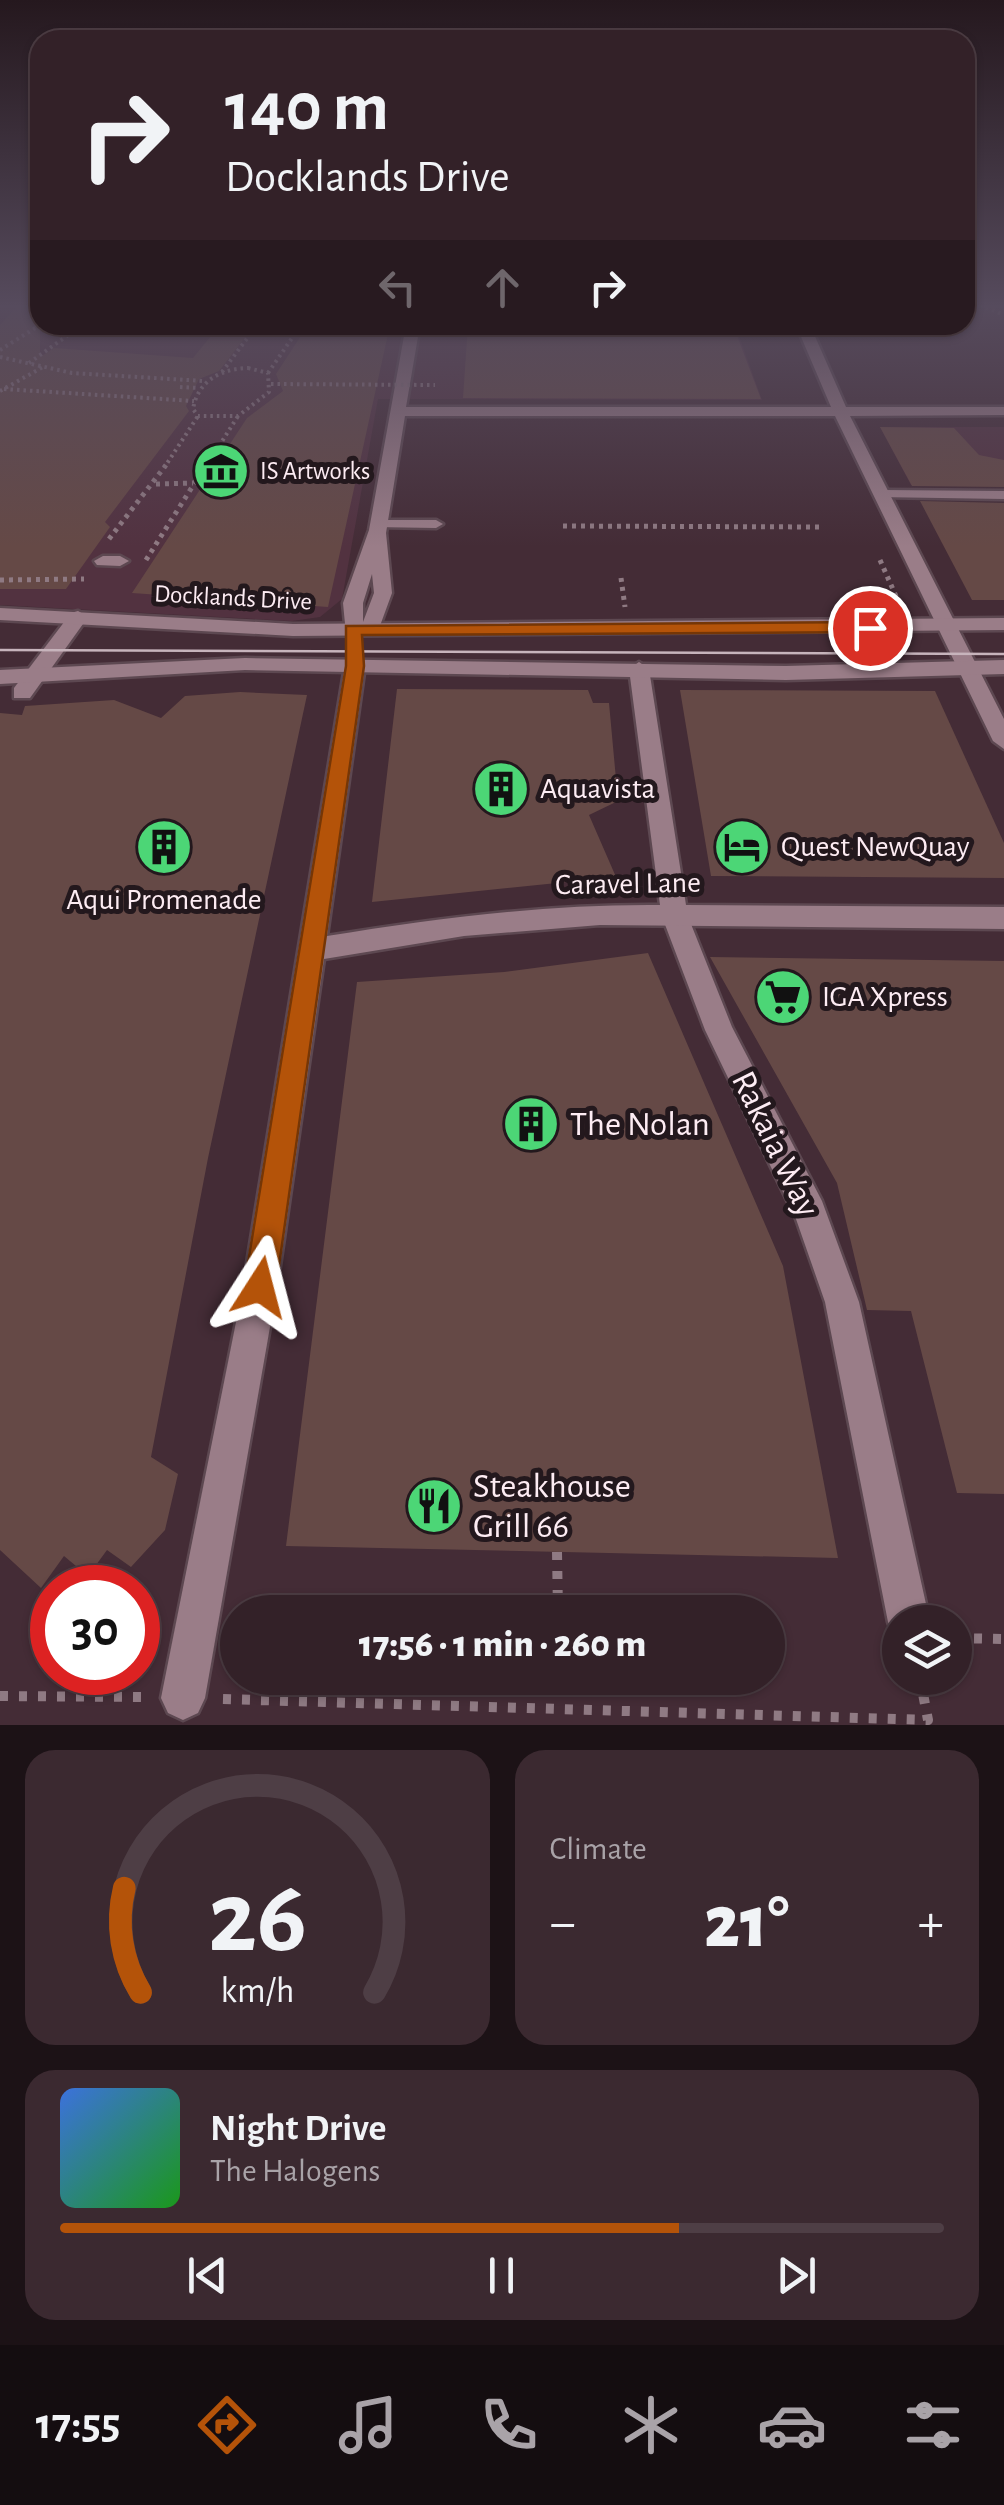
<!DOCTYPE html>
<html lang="en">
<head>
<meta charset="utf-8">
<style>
  body { margin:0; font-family:"Alegreya Sans",sans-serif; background:#3b2930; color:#f1f3f6; height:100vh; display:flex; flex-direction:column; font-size:38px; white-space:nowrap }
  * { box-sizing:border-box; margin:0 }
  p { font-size:32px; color:#a9a3a8 }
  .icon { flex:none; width:55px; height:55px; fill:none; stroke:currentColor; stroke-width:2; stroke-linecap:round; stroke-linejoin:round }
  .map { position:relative; height:1725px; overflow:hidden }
  .drawer { display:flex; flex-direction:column; gap:25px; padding:25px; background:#1c1216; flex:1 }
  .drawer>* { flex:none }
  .hud { position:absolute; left:30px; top:30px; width:945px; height:305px; border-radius:30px; box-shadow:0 2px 8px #0004,0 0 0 2px #4e3e45; background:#332128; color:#f1f3f6; overflow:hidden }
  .fabs { position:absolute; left:882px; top:1605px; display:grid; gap:20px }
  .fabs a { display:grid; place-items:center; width:90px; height:90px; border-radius:50%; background:#332128; box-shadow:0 2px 8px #0004,0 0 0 2px #4e3e45; font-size:50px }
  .speed { position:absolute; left:30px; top:1565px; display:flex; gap:20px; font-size:50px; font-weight:700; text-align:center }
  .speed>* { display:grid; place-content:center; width:130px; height:130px; border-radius:50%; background:#332128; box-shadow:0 2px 8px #0004,0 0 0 2px #4e3e45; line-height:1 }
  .speed .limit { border:15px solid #d22; background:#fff; color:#111 }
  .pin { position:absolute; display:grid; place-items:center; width:85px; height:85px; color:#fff; margin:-42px; border:5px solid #fff; border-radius:50%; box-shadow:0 2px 10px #0007 }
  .me { position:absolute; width:110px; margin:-55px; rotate:9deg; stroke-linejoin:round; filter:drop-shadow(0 0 8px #0008) }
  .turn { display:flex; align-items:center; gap:35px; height:210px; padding:0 30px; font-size:45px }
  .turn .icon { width:130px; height:130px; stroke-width:2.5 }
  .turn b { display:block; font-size:70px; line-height:85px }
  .lanes { display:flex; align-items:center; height:95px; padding:0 30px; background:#0003; justify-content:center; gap:50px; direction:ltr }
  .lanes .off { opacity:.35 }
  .big { font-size:75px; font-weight:800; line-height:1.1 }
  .drawer .widget { flex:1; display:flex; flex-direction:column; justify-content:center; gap:15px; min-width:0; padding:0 35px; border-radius:30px; background:#3b2930 }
  .drawer .dial { align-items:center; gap:0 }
  .dial svg { height:260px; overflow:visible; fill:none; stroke:#4e3e45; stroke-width:7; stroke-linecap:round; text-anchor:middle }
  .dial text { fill:#f1f3f6; stroke:none }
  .song { display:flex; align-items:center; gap:30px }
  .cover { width:120px; height:120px; border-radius:15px; background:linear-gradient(135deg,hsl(220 70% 55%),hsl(120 70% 35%)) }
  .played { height:10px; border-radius:5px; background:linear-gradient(90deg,#b45309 70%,#4e3e45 70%) }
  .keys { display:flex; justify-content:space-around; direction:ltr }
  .heat { display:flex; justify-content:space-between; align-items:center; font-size:55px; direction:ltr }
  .drawer .tiles { flex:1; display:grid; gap:25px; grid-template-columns:1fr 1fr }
  .widget:last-child { grid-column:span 2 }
  .trip { position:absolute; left:220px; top:1595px; width:565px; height:100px; border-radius:50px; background:#332128; box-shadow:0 2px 8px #0004,0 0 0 2px #4e3e45; font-weight:800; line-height:100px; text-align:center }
  .tabs { display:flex; height:160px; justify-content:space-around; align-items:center; background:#140d10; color:#a9a3a8 }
  .tabs .icon { width:70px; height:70px }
  .tabs .on { color:#b45309 }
  .tabs b { font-size:45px; color:#f1f3f6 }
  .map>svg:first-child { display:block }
  .built { fill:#523240 }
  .building { fill:#654946 }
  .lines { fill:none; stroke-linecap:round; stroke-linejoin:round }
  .service-casing { stroke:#5d4851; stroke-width:5 }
  .pedestrian-casing { stroke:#5d4851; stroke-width:5 }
  .minor-casing { stroke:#5d4851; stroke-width:5 }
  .tertiary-casing { stroke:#5d4851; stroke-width:5 }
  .path-far2 { stroke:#8f7a83; stroke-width:4; stroke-dasharray:2.5 4; stroke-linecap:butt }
  .path-far1 { stroke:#8f7a83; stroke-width:5; stroke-dasharray:4 5; stroke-linecap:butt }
  .path { stroke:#8f7a83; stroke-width:10; stroke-dasharray:8 11; stroke-linecap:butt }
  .service { fill:#9a7d88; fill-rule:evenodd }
  .pedestrian { fill:#9a7d88; fill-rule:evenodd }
  .minor { fill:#9a7d88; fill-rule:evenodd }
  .tertiary { fill:#9a7d88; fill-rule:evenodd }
  .tram { stroke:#c7b4bc; stroke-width:2.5 }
  .path-bridge { stroke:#8f7a83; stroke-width:4; stroke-dasharray:2.5 4; stroke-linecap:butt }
  .route { fill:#b45309; stroke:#753606; stroke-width:2.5 }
  .labels { text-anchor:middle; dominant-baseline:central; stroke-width:10; stroke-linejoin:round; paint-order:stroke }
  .far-poi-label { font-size:25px; fill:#fdecf3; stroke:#23181d; text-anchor:start }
  .far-street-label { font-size:25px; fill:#fdecf3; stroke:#23181d }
  .poi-label { font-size:30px; fill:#fdecf3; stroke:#23181d; text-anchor:start }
  .street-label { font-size:30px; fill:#fdecf3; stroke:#23181d }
  .near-poi-label { font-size:35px; fill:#fdecf3; stroke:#23181d; text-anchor:start }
  .near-street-label { font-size:35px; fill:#fdecf3; stroke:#23181d }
</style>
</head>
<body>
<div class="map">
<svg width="1004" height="1725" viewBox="0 0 1004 1725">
  <rect width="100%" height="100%" fill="#442c36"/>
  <g class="built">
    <path d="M0,305H40V325H735L762,400L378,399L342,599L320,617L292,621L0,605Z"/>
    <path d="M880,427H1004V486L911,485Z"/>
  </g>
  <g class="building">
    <path d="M18,305H40V357L54,348L193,358L220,325H255L219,371L199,379L186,406L189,411L105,522L110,527L66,589H0V325Z"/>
    <path d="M308,325H390L328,607L132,593L247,418L283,391L276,374Z"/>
    <path d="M468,325H733L761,399L463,398Z"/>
    <path d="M880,427L954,428L979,455L1004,460V487L912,486Z"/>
    <path d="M920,501L1004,503V600H972Z"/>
    <path d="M397,689L588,690L593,703H609L618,801L589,815L616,877L372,902Z"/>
    <path d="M680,690L935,691L1004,843V878L711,876Z"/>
    <path d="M240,692L307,695L208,1158L151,1457L178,1474L165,1530L131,1567L107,1550L88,1576L64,1556L41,1588L0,1550V713L22,715L25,706L114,700L161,718L185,696Z"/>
    <path d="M648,953L783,1266L838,1558L286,1546L357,982L504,972Z"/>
    <path d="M710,957L1004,961V1494L957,1493L911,1311L867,1310L837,1183Z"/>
  </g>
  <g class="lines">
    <g class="service-casing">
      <g id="service">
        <path d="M883,490L1004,491V499L878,497L876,494Z"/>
        <path d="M379,520H436L443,524L436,528L374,527V521Z"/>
      </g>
    </g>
    <g class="pedestrian-casing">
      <g id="pedestrian">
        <path d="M103,556H120L129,561L120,566L97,565L94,561Z"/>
        <path d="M78,611L88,617L30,698H14V688L71,613Z"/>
        <path d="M674,904L683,907L687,914L732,1027L822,1201L859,1302L930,1622H900V1639L894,1637L888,1622L825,1302L796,1219L705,1030L661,914L665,907Z"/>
        <path d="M260,1270L272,1275L277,1287L205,1698L198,1713L183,1720L168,1713L161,1698L243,1287L248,1275Z"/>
      </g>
    </g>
    <g class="minor-casing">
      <g id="minor">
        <path d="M406,325H420L406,407H831L796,325H810L846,407H1004V415L850,416L1004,719V749L993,741L835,416H405L386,533L392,593L377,634H346L343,603L369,530ZM372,574L374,593L363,622V603Z"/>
        <path d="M355,659L365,666L327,936C438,918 547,904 660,905L629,669L639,662L649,669L686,905L1004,907V929L600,925L464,936L324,959L277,1287L272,1299L260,1304L248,1299L243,1287L345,666Z"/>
      </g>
    </g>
    <g class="tertiary-casing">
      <g id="tertiary">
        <path d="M0,608L293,624L1004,618V630L293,636L0,620Z"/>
        <path d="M245,658L786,666L1004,660V674L786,680L245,670L0,684V670Z"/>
      </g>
    </g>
    <g class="path-far2">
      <path d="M980,305L1004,315"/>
      <path d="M0,350L40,325"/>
      <path d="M0,357L72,373L204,381"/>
      <path d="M29,363L82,325"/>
      <path d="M248,368L268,373L269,392L238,416H198L193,409C198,381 220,369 248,368Z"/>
      <path d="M222,372L257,325"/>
      <path d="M268,373L301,325"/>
      <path d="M180,387L198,388"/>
      <path d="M4,389L194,401"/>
      <path d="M0,391L43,367"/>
      <path d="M164,468L198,416"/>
      <path d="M205,468L238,416"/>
    </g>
    <g class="path-far1">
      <path d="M156,484L193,483"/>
      <path d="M563,526L821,527"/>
      <path d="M109,539L166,465"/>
      <path d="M146,560L206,465"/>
      <path d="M880,560L899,603"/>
      <path d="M621,578L625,607"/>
      <path d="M0,580L84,579"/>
    </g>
    <g class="path">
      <path d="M557,1552L558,1612"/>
      <path d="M955,1638L1004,1639"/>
      <path d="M0,1696L146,1697"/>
      <path d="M223,1699L928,1720L920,1678"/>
    </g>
    <use href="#service" class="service"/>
    <use href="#pedestrian" class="pedestrian"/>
    <use href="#minor" class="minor"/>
    <use href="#tertiary" class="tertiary"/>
    <path class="tram" d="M0,650L1004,654"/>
    <path class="path-bridge" d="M271,384L435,385"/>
  </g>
  <linearGradient id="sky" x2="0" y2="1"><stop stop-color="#25181e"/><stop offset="0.56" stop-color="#564b5d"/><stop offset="1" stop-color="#564b5d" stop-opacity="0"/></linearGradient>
  <rect width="1004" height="547" fill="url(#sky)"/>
  <path class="route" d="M870,622L876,624V632L362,635L364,666L276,1287L271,1298L260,1303L249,1298L244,1287L346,666V626Z"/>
  <defs>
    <g id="museum-disc" transform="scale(2.875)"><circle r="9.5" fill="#4cd676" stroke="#23181d"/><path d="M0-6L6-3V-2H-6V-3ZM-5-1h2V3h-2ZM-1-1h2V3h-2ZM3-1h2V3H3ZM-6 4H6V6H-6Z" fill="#111"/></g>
    <g id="building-disc" transform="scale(2.875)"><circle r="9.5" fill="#4cd676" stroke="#23181d"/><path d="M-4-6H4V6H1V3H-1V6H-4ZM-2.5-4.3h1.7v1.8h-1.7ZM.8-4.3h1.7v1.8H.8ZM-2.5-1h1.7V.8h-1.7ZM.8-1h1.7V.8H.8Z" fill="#111"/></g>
    <g id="hotel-disc" transform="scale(2.875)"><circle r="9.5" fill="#4cd676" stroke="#23181d"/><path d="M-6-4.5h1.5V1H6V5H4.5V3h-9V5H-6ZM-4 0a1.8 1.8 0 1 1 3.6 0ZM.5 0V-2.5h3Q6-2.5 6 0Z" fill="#111"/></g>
    <g id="supermarket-disc" transform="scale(2.875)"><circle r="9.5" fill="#4cd676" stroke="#23181d"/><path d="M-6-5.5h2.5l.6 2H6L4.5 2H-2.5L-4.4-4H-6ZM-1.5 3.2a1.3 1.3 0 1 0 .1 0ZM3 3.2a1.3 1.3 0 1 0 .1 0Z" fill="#111"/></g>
    <g id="restaurant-disc" transform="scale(2.875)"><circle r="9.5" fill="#4cd676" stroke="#23181d"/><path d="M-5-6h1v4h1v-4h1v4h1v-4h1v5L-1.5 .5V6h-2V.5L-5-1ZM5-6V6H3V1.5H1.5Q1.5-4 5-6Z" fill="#111"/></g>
  </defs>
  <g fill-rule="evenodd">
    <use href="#museum-disc" x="221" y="471"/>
    <use href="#building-disc" x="501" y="789"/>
    <use href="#building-disc" x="164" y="847"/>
    <use href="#hotel-disc" x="742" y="847"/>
    <use href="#supermarket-disc" x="783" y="997"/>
    <use href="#building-disc" x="531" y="1124"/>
    <use href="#restaurant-disc" x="434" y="1506"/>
  </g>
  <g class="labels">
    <g class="far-poi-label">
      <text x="260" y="471">IS Artworks</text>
    </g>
    <g class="far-street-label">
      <text transform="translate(233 598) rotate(3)">Docklands Drive</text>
    </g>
    <g class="poi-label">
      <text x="540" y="789">Aquavista</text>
      <text x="781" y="847">Quest NewQuay</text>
      <text x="164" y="900" text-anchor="middle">Aqui Promenade</text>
      <text x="822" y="997">IGA Xpress</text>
    </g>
    <g class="street-label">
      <text transform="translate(628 884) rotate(-1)">Caravel Lane</text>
    </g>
    <g class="near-poi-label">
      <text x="570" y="1124">The Nolan</text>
      <text x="473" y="1486">Steakhouse<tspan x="473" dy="40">Grill 66</tspan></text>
    </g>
    <g class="near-street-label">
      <text transform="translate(775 1144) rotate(64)">Rakaia Way</text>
    </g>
  </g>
</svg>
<div class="fabs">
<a><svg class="icon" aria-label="layers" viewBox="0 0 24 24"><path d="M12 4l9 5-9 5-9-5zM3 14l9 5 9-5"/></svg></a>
</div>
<div class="speed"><div class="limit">30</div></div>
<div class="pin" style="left:870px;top:628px;background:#d93025"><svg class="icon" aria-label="arrive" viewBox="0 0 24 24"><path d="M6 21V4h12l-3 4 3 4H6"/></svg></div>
<svg class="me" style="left:260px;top:1287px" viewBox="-20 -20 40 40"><path d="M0-17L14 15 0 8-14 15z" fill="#b45309" stroke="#fff" stroke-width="4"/></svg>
<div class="trip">17:56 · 1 min · 260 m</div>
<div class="hud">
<div class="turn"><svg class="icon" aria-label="right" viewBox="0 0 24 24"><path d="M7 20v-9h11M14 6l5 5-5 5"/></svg><div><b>140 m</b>Docklands Drive</div></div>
<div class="lanes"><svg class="icon off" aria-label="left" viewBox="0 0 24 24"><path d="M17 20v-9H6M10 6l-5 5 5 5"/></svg><svg class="icon off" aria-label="ahead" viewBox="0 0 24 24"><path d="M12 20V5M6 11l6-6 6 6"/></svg><svg class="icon" aria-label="right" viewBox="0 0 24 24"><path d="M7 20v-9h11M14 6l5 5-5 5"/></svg></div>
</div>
</div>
<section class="drawer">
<div class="tiles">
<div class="widget dial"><svg viewBox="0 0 100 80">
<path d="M14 69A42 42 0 1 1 86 69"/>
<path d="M14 69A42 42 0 0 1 9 37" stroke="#b45309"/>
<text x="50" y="56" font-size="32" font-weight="700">26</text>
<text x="50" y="72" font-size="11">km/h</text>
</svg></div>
<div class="widget"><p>Climate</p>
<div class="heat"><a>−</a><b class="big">21°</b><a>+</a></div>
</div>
<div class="widget">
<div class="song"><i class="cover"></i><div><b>Night Drive</b><p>The Halogens</p></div></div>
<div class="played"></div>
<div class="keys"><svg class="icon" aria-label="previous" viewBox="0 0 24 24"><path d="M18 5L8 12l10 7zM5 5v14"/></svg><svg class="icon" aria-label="pause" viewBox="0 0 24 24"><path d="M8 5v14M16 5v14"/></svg><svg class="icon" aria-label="next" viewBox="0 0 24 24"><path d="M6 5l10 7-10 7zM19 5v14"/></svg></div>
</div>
</div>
</section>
<nav class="tabs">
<b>17:55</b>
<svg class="icon on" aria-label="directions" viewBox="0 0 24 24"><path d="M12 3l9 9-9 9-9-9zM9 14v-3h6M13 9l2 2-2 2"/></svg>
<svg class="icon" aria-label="music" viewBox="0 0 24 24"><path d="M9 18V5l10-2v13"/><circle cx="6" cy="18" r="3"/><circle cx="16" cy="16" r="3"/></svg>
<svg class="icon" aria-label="phone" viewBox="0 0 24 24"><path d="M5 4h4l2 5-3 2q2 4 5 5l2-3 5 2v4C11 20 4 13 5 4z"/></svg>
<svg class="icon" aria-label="climate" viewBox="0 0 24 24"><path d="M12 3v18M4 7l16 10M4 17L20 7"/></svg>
<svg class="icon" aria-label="car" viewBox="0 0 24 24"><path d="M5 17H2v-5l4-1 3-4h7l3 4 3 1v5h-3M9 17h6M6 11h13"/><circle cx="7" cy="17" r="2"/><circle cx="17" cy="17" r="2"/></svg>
<svg class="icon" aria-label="filters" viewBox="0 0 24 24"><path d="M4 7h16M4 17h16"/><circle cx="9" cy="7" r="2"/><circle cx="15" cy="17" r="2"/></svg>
</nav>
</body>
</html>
